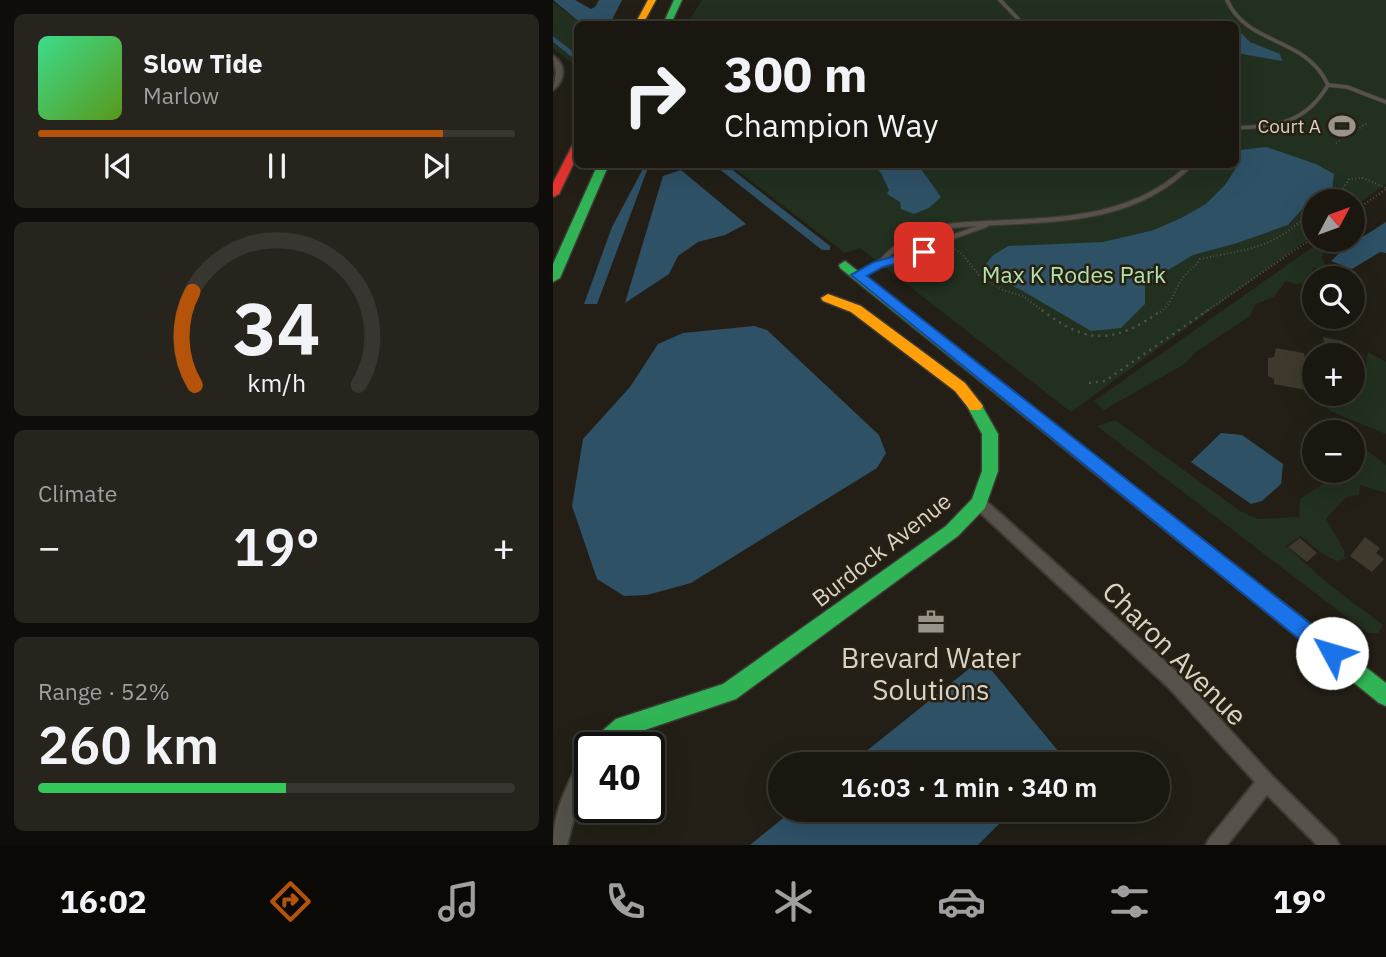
<!DOCTYPE html>
<html lang="en">
<head>
<meta charset="utf-8">
<style>
  body { margin:0; font-family:"IBM Plex Sans",sans-serif; background:#27241e; color:#f1f3f6; height:100vh; display:flex; flex-direction:column; font-size:26px; white-space:nowrap }
  * { box-sizing:border-box; margin:0 }
  p { font-size:23px; color:#9f9f9f }
  .icon { flex:none; width:38px; height:38px; fill:none; stroke:currentColor; stroke-width:2; stroke-linecap:round; stroke-linejoin:round }
  .map { position:relative; flex:1; overflow:hidden }
  .sheet { display:flex; flex-direction:column; gap:14px; padding:14px; background:#0e0d09; width:553px }
  .sheet>* { flex:none }
  .banner { position:absolute; left:21px; top:21px; width:665px; height:147px; border-radius:10px; box-shadow:0 7px 28px #0002,0 0 0 2px #383630; background:#1a1710; color:#f1f3f6; overflow:hidden }
  .needle { width:46px; rotate:49deg }
  .controls { position:absolute; left:749px; top:189px; display:grid; gap:14px }
  .controls a { display:grid; place-items:center; width:63px; height:63px; border-radius:50%; background:#1a1710; box-shadow:0 7px 28px #0002,0 0 0 2px #383630; font-size:35px }
  .speed { position:absolute; left:21px; top:732px; display:flex; gap:14px; font-size:35px; font-weight:700; text-align:center }
  .speed>* { display:grid; place-content:center; width:91px; height:91px; border-radius:50%; background:#1a1710; box-shadow:0 7px 28px #0002,0 0 0 2px #383630; line-height:1 }
  .speed .limit { border:4px solid #111; border-radius:10px; background:#fff; color:#111 }
  .pin { position:absolute; display:grid; place-items:center; width:60px; height:60px; color:#fff; margin:-30px; border-radius:14px; box-shadow:0 4px 10px #0006 }
  .me { position:absolute; width:77px; margin:-38px; rotate:309deg; stroke-linejoin:round; filter:drop-shadow(0 0 5px #0008) }
  .turn { display:flex; align-items:center; gap:24px; height:147px; padding:0 35px; font-size:32px }
  .turn .icon { width:91px; height:91px; stroke-width:2.5 }
  .turn b { display:block; font-size:49px; line-height:60px }
  .big { font-size:52px; font-weight:600; line-height:1.1 }
  .sheet .card { flex:1; display:flex; flex-direction:column; justify-content:center; gap:10px; min-width:0; padding:0 24px; border-radius:10px; background:#27241e }
  .sheet .dial { align-items:center; gap:0 }
  .dial svg { height:182px; overflow:visible; fill:none; stroke:#383630; stroke-width:7; stroke-linecap:round; text-anchor:middle }
  .dial text { fill:#f1f3f6; stroke:none }
  .song { display:flex; align-items:center; gap:21px }
  .cover { width:84px; height:84px; border-radius:10px; background:linear-gradient(135deg,hsl(150 70% 55%),hsl(90 70% 35%)) }
  .played { height:7px; border-radius:4px; background:linear-gradient(90deg,#b45309 85%,#383630 85%) }
  .keys { display:flex; justify-content:space-around; direction:ltr }
  .heat { display:flex; justify-content:space-between; align-items:center; font-size:38px; direction:ltr }
  .charge { height:10px; border-radius:5px; background:linear-gradient(90deg,#34c759 52%,#383630 0) }
  .trip { position:absolute; left:215px; top:752px; width:402px; height:70px; border-radius:35px; background:#1a1710; box-shadow:0 7px 28px #0002,0 0 0 2px #383630; font-weight:600; line-height:70px; text-align:center }
  .tabs { display:flex; height:112px; justify-content:space-around; align-items:center; background:#0a0906; color:#9f9f9f }
  .tabs .icon { width:49px; height:49px }
  .tabs .on { color:#b45309 }
  .tabs b { font-size:32px; color:#f1f3f6 }
  main { display:flex; flex:1; min-height:0 }
  .map>svg:first-child { display:block }
  .green { fill:#223020 }
  .water { fill:#2e5166 }
  .lines { fill:none; stroke-linecap:round; stroke-linejoin:round }
  .canal { fill:#2e5166; fill-rule:evenodd }
  .building { fill:#3e382d }
  .lane-far1-casing { stroke:#3d3933; stroke-width:5 }
  .lane-casing { stroke:#3d3933; stroke-width:7 }
  .street-casing { stroke:#3d3933; stroke-width:4 }
  .fast-casing { stroke:#3d3933; stroke-width:3 }
  .slow-casing { stroke:#3d3933; stroke-width:3 }
  .jam-casing { stroke:#3d3933; stroke-width:3 }
  .path-far1 { stroke:#54514a; stroke-width:2; stroke-dasharray:1 2.5; stroke-linecap:butt }
  .path { stroke:#54514a; stroke-width:2.5; stroke-dasharray:2 5; stroke-linecap:butt }
  .lane-far1 { stroke:#56524b; stroke-width:3.5 }
  .lane { stroke:#56524b; stroke-width:4.5 }
  .street { fill:#56524b; fill-rule:evenodd }
  .fast { fill:#30b455; fill-rule:evenodd }
  .slow { fill:#ff9f0a; fill-rule:evenodd }
  .jam { fill:#e5322d; fill-rule:evenodd }
  .route { fill:#1a73e8; stroke:#114b97; stroke-width:2 }
  .labels { text-anchor:middle; dominant-baseline:central; stroke-width:5; stroke-linejoin:round; paint-order:stroke }
  .far-poi-label { font-size:19px; fill:#d8d3ca; stroke:#282011; text-anchor:end }
  .park-label { font-size:23px; fill:#aee3af; stroke:#282011 }
  .street-label { font-size:23px; fill:#d8d3ca; stroke:#282011 }
  .near-street-label { font-size:28px; fill:#d8d3ca; stroke:#282011 }
  .near-poi-label { font-size:28px; fill:#d8d3ca; stroke:#282011 }
</style>
</head>
<body>
<main>
<section class="sheet">
<div class="card">
<div class="song"><i class="cover"></i><div><b>Slow Tide</b><p>Marlow</p></div></div>
<div class="played"></div>
<div class="keys"><svg class="icon" aria-label="previous" viewBox="0 0 24 24"><path d="M18 5L8 12l10 7zM5 5v14"/></svg><svg class="icon" aria-label="pause" viewBox="0 0 24 24"><path d="M8 5v14M16 5v14"/></svg><svg class="icon" aria-label="next" viewBox="0 0 24 24"><path d="M6 5l10 7-10 7zM19 5v14"/></svg></div>
</div>
<div class="card dial"><svg viewBox="0 0 100 80">
<path d="M14 69A42 42 0 1 1 86 69"/>
<path d="M14 69A42 42 0 0 1 13 28" stroke="#b45309"/>
<text x="50" y="56" font-size="32" font-weight="700">34</text>
<text x="50" y="72" font-size="11">km/h</text>
</svg></div>
<div class="card"><p>Climate</p>
<div class="heat"><a>−</a><b class="big">19°</b><a>+</a></div>
</div>
<div class="card"><p>Range · 52%</p><b class="big">260 km</b><div class="charge"></div></div>
</section>
<div class="map">
<svg width="833" height="845" viewBox="0 0 833 845">
  <rect width="100%" height="100%" fill="#231f16"/>
  <g class="green">
    <path d="M149,0H833V184L800,208V201H761V235L518,412L307,248L292,253L177,165L682,164V24H137L136,21Z"/>
    <path d="M0,2L29,24H24V67L0,48Z"/>
    <path d="M770,240H781L769,256L771,263L796,278H785L760,267L757,283L742,284L733,281L721,297L703,304L697,316L643,352L632,364L551,410L541,401Z"/>
    <path d="M815,352L833,362V434L777,411L764,395L800,394V366L813,370Z"/>
    <path d="M562,420L687,511L705,519L746,517L747,499L775,481L782,471H800V459L815,451L833,465V493L807,485L806,495L793,497L773,519L791,550L792,559L783,561L767,552L748,536L733,546L778,586L830,625L825,633H815L796,619L544,426Z"/>
  </g>
  <g class="water">
    <path d="M0,0H22L38,9L42,7L46,0H69L57,24H29Z"/>
    <path d="M682,33L689,34L697,42L727,54L729,61L683,53Z"/>
    <path d="M713,147L763,164L781,174L779,190L751,207L735,225L684,243L640,255L592,284V304L568,328L538,331L468,290L447,280L431,267L439,256L455,246L550,242L601,230L628,218L653,204L672,185L683,168V153L687,150Z"/>
    <path d="M92,165H96L44,304H31L59,227Z"/>
    <path d="M319,165H365L388,197L376,208L361,214L348,209L347,202L334,194L336,190L328,173Z"/>
    <path d="M128,170L193,224L172,235L145,242L125,256L116,274L72,303L110,176Z"/>
    <path d="M833,222V253L827,252L799,269L778,261L792,248Z"/>
    <path d="M201,326L214,330L326,435L333,453L324,468L138,583L94,595L71,596L44,579L19,506L30,439L77,387L105,344L130,333Z"/>
    <path d="M668,433L689,435L730,464L728,484L709,501L698,504L638,462Z"/>
    <path d="M422,664L435,666L506,752V765H296Z"/>
    <path d="M240,810H460L425,845H197Z"/>
  </g>
  <g class="lines">
    <g class="canal">
      <path d="M0,36L24,55V61L0,42Z"/>
      <path d="M160,164H172L277,246V250H269Z"/>
    </g>
  </g>
  <g class="building">
    <path d="M770,337L790,341L794,355L773,353Z"/>
    <path d="M723,348L751,353L758,391L721,384V379L715,376V358L721,357Z"/>
    <path d="M812,537L827,548L823,553L831,559L819,572L797,556Z"/>
    <path d="M747,538L764,553L754,562L735,547Z"/>
  </g>
  <g class="lines">
    <g class="lane-far1-casing">
      <g id="lane-far1">
        <path d="M447,0L470,24"/>
        <path d="M674,0C694,46 753,36 775,85C752,124 724,126 682,128"/>
        <path d="M775,85L794,87L833,102"/>
      </g>
    </g>
    <g class="lane-casing">
      <g id="lane">
        <path d="M325,265C336,253 347,242 362,235C385,224 412,225 437,223C509,220 585,219 638,164"/>
        <path d="M305,275L325,265L361,257L386,242L433,225"/>
      </g>
    </g>
    <g class="street-casing">
      <g id="street">
        <path d="M0,56C14,65 12,81 0,90L3,73Z"/>
        <path d="M426,497L431,499L626,674L719,776L783,839L786,845H764L714,795L674,845H653L656,839L702,782L614,686L421,507L419,503L421,499Z"/>
        <path d="M37,749V777L24,805L14,845H0C0,810 16,782 31,751Z"/>
      </g>
    </g>
    <g class="fast-casing">
      <g id="fast">
        <path d="M121,0H129L118,24H110Z"/>
        <path d="M45,164H56L7,278L0,282V264Z"/>
        <path d="M292,261L833,683V706L826,703L287,268L286,265Z"/>
        <path d="M422,400L427,402L445,434V471L432,508L405,536L183,699L77,735L64,747H37L40,739L63,719L170,684L393,526L419,499L429,471V434L414,406Z"/>
      </g>
    </g>
    <g class="slow-casing">
      <g id="slow">
        <path d="M95,0H103L90,24H82Z"/>
        <path d="M275,294L308,306L412,383L430,406L427,410H417L402,391L298,312L270,301L268,298Z"/>
      </g>
    </g>
    <g class="jam-casing">
      <path id="jam" d="M24,143V156L6,194L0,197V183L19,146Z"/>
    </g>
    <g class="path-far1">
      <path d="M783,143L814,123"/>
      <path d="M774,201L787,194L796,179L810,178L833,188"/>
      <path d="M800,212L833,189"/>
      <path d="M399,247L409,254L426,275L452,291L470,296L491,312"/>
      <path d="M607,312C621,302 621,288 632,275C637,269 643,267 647,259C699,248 722,249 761,208"/>
      <path d="M652,312L761,237"/>
    </g>
    <g class="path">
      <path d="M489,310C535,346 563,343 609,310"/>
      <path d="M536,383L552,381L655,310"/>
    </g>
    <use href="#lane-far1" class="lane-far1"/>
    <use href="#lane" class="lane"/>
    <use href="#street" class="street"/>
    <use href="#fast" class="fast"/>
    <use href="#slow" class="slow"/>
    <use href="#jam" class="jam"/>
  </g>
  <path class="route" d="M371,248L377,252L375,255L330,267L314,276L786,646L789,653L786,660L779,663L772,660L298,275L321,262Z"/>
  <defs>
    <g id="stadium-bare" transform="scale(2.1)"><path d="M0-5a6.5 5 0 1 0 0 10a6.5 5 0 1 0 0-10ZM-3.5-1.8h7v3.6h-7Z" fill="#99948b" stroke="#282011" stroke-width="2.5" paint-order="stroke"/></g>
    <g id="office-bare" transform="scale(2.1)"><path d="M-6-3h4V-5.5h4V-3h4V5H-6ZM-1-4.5V-3h2v-1.5ZM-6 0V1H6V0Z" fill="#99948b" stroke="#282011" stroke-width="2.5" paint-order="stroke"/></g>
  </defs>
  <g fill-rule="evenodd">
    <use href="#stadium-bare" x="789" y="126"/>
    <use href="#office-bare" x="378" y="622"/>
  </g>
  <g class="labels">
    <g class="far-poi-label">
      <text x="768" y="126">Court A</text>
    </g>
    <g class="park-label">
      <text x="521" y="274">Max K Rodes Park</text>
    </g>
    <g class="street-label">
      <text transform="translate(328 549) rotate(-38)">Burdock Avenue</text>
    </g>
    <g class="near-street-label">
      <text transform="translate(622 653) rotate(45)">Charon Avenue</text>
    </g>
    <g class="near-poi-label">
      <text x="378" y="657">Brevard Water<tspan x="378" dy="32">Solutions</tspan></text>
    </g>
  </g>
</svg>
<div class="controls">
<a><svg class="needle" viewBox="-14 -14 28 28"><path d="M0-13l5 13h-10z" fill="#e53935"/><path d="M0 13l5-13h-10z" fill="#9f9f9f"/></svg></a>
<a><svg class="icon" aria-label="search" viewBox="0 0 24 24"><circle cx="10" cy="10" r="6"/><path d="M15 15l6 6"/></svg></a>
<a>+</a>
<a>−</a>
</div>
<div class="speed"><div class="limit">40</div></div>
<div class="pin" style="left:371px;top:252px;background:#d93025"><svg class="icon" aria-label="arrive" viewBox="0 0 24 24"><path d="M6 21V4h12l-3 4 3 4H6"/></svg></div>
<svg class="me" style="left:779px;top:653px" viewBox="-20 -20 40 40"><circle r="19" fill="#fff"/><path d="M0-13L10 11 0 6-10 11z" fill="#1a73e8"/></svg>
<div class="trip">16:03 · 1 min · 340 m</div>
<div class="banner">
<div class="turn"><svg class="icon" aria-label="right" viewBox="0 0 24 24"><path d="M7 20v-9h11M14 6l5 5-5 5"/></svg><div><b>300 m</b>Champion Way</div></div>
</div>
</div>
</main>
<nav class="tabs">
<b>16:02</b>
<svg class="icon on" aria-label="directions" viewBox="0 0 24 24"><path d="M12 3l9 9-9 9-9-9zM9 14v-3h6M13 9l2 2-2 2"/></svg>
<svg class="icon" aria-label="music" viewBox="0 0 24 24"><path d="M9 18V5l10-2v13"/><circle cx="6" cy="18" r="3"/><circle cx="16" cy="16" r="3"/></svg>
<svg class="icon" aria-label="phone" viewBox="0 0 24 24"><path d="M5 4h4l2 5-3 2q2 4 5 5l2-3 5 2v4C11 20 4 13 5 4z"/></svg>
<svg class="icon" aria-label="climate" viewBox="0 0 24 24"><path d="M12 3v18M4 7l16 10M4 17L20 7"/></svg>
<svg class="icon" aria-label="car" viewBox="0 0 24 24"><path d="M5 17H2v-5l4-1 3-4h7l3 4 3 1v5h-3M9 17h6M6 11h13"/><circle cx="7" cy="17" r="2"/><circle cx="17" cy="17" r="2"/></svg>
<svg class="icon" aria-label="filters" viewBox="0 0 24 24"><path d="M4 7h16M4 17h16"/><circle cx="9" cy="7" r="2"/><circle cx="15" cy="17" r="2"/></svg>
<b>19°</b>
</nav>
</body>
</html>
